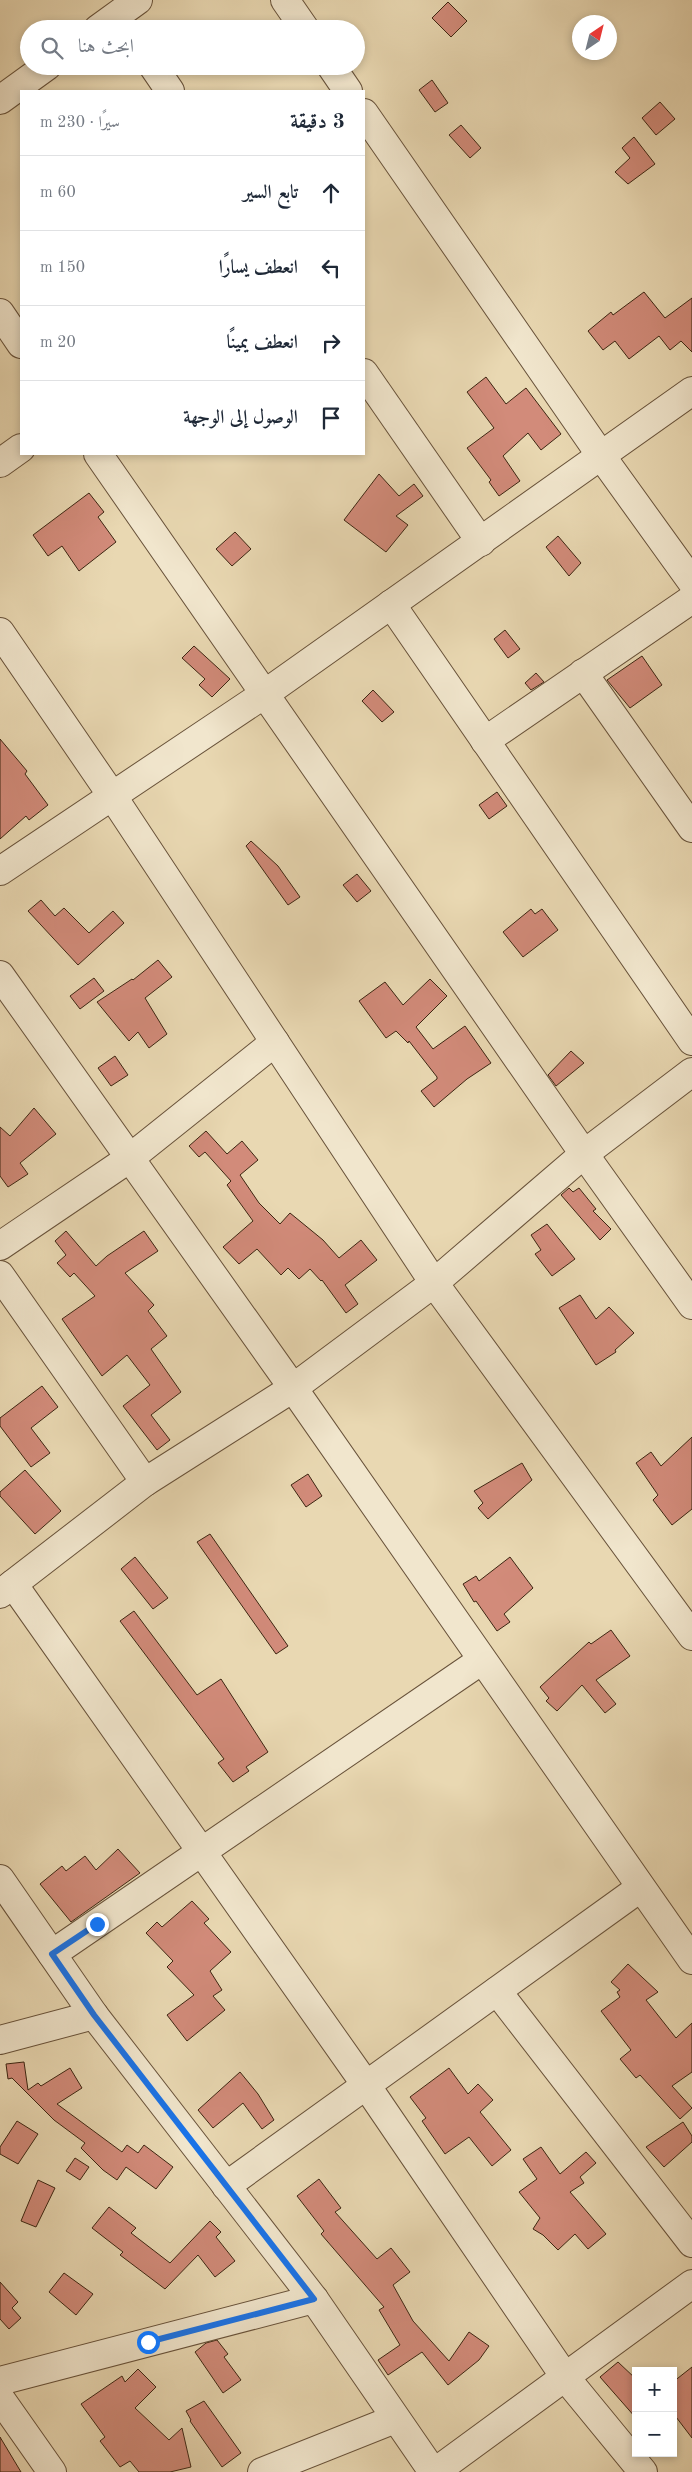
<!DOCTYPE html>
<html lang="ar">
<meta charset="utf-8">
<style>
:root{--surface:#fff;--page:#f6f6f7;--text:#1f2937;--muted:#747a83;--line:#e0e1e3}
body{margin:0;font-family:"Old Standard TT",Amiri,serif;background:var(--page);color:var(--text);direction:rtl}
.controls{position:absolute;right:15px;bottom:15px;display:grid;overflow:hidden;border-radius:0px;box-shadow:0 2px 8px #0003}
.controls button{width:45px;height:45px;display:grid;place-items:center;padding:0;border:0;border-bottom:1px solid var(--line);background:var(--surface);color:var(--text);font:25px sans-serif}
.compass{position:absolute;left:572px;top:15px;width:45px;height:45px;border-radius:50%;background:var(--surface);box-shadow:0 2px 8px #0003;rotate:35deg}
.stop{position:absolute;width:15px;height:15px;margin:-11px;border:4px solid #1a73e8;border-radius:50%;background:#fff}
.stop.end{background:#1a73e8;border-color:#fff;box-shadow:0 1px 5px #0008}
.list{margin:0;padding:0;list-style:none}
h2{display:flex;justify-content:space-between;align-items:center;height:65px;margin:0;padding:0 20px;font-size:21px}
h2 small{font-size:16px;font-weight:400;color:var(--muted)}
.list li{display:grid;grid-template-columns:32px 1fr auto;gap:15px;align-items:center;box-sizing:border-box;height:75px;padding:0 20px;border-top:1px solid var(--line)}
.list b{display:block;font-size:19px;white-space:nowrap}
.list em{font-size:16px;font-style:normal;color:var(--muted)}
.icon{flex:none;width:28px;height:28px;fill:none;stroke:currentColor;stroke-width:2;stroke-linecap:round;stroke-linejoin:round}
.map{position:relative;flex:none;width:692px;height:2472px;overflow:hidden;direction:ltr}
.search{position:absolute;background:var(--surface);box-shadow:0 2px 8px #0003;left:20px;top:20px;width:345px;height:55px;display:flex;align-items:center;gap:12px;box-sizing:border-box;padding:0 18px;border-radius:28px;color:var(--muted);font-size:19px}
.panel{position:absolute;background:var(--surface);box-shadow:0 2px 8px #0003;left:20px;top:90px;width:345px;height:365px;border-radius:0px;direction:rtl}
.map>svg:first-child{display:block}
.building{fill:#d28b7a;stroke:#3d2612}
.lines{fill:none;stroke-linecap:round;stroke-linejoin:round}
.minor-casing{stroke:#68523a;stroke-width:30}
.minor{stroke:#f1e6cd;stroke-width:28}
.route{stroke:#1a73e8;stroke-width:6}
</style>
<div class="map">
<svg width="692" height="2472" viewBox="0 0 692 2472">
<rect width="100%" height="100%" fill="#e9d8b2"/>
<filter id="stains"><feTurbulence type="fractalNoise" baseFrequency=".004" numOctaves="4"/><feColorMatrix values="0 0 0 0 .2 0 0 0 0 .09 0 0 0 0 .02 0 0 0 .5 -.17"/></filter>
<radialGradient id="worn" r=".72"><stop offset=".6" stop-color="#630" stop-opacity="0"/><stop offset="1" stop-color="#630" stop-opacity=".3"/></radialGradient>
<!-- building -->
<g class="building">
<polygon points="448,2 467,21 451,37 432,18"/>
<polygon points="432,80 448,103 435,112 419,90"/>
<polygon points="660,102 675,119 656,135 642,118"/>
<polygon points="461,125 481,148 470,158 449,135"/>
<polygon points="634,137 655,164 628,184 615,172 630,158 622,148"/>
<polygon points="644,292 665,318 692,298 692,352 681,341 670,350 659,336 629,359 615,341 603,350 588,331 611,312 613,315"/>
<polygon points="486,377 506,404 526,388 561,434 541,450 528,433 503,456 520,481 499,496 489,482 491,480 467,448 494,428 467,392"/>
<polygon points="379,474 399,496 414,484 423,496 396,516 408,525 386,552 344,520"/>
<polygon points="89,493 104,512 98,517 116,542 79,571 62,546 48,556 33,535"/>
<polygon points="235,532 251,549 232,566 216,549"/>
<polygon points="558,536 581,563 569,576 546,547"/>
<polygon points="505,630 520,649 508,658 494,639"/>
<polygon points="194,646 230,679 212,697 199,685 205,679 182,658"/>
<polygon points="642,656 662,685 630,708 607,680"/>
<polygon points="536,673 544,682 531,690 525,683"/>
<polygon points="373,690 394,712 382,722 362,701"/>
<polygon points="0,739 27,771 25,774 48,805 29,820 26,816 0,839"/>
<polygon points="497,792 507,806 489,819 479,805"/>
<polygon points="251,841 278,866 300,897 288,905 246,846"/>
<polygon points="357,874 371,891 357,902 343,885"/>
<polygon points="41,900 55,916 64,908 89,933 113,911 124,923 78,965 28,911"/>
<polygon points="531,909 535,914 542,909 558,930 523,957 503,932"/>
<polygon points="158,960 172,977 145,998 167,1034 149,1048 138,1032 129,1041 97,1002 132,979 133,980"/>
<polygon points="94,978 104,991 80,1009 70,996"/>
<polygon points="430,979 447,996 416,1027 433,1049 465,1026 491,1063 467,1079 434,1107 421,1091 437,1079 437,1077 409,1041 408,1043 396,1031 386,1038 359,1001 385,982 403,1005"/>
<polygon points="571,1051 584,1063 556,1086 548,1075"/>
<polygon points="115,1056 128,1075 111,1086 98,1068"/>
<polygon points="34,1108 56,1134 20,1163 28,1174 8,1187 0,1176 0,1127 10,1136"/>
<polygon points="206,1131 227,1154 242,1141 258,1160 240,1175 259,1203 280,1224 290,1213 323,1240 339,1258 361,1240 377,1260 345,1285 358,1304 346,1313 322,1280 321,1281 310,1269 299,1279 288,1268 281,1275 257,1249 239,1264 223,1247 253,1221 227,1185 231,1181 205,1152 199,1157 189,1146"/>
<polygon points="569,1188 573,1192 579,1188 596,1209 593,1211 611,1229 600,1240 561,1195"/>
<polygon points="547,1224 575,1259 552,1276 535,1254 541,1250 531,1235"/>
<polygon points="66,1231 96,1266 107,1256 144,1231 158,1251 125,1273 154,1305 148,1311 167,1336 151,1349 181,1392 151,1415 170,1440 157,1450 123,1406 150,1385 127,1355 102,1376 62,1319 95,1296 74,1273 70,1277 57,1263 66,1255 55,1241"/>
<polygon points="580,1295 596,1319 609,1307 634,1333 615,1350 616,1352 596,1365 559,1308"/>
<polygon points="42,1386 58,1407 31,1428 50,1453 31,1467 0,1426 0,1418"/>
<polygon points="692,1437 692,1509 672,1525 653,1500 658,1495 636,1463 651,1452 661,1466"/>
<polygon points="522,1463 532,1480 488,1519 478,1508 483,1503 474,1491"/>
<polygon points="25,1470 61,1511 35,1534 0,1496 0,1492"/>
<polygon points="308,1474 322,1496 306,1507 291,1485"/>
<polygon points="210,1534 288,1646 276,1654 197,1542"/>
<polygon points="135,1557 168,1598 153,1609 121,1569"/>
<polygon points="510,1557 533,1588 504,1614 510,1622 497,1631 476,1601 474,1602 463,1584 476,1576 479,1581"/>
<polygon points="134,1611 197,1695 221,1679 268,1752 246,1767 249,1771 233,1782 218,1763 224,1759 120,1621"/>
<polygon points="611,1630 630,1656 596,1680 616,1704 605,1713 582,1685 557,1711 546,1701 549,1698 540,1687 589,1642 591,1644"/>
<polygon points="118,1849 140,1873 71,1922 40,1884 62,1866 66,1871 85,1856 96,1870"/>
<polygon points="192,1901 209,1919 204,1923 231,1952 210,1971 222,1990 213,1996 225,2010 187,2041 167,2015 194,1995 167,1967 173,1961 146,1933 157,1922 162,1927"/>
<polygon points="628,1964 658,1992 646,2000 676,2038 692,2023 692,2072 672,2086 692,2108 680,2119 640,2075 636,2078 620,2059 631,2050 601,2011 620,1997 617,1992 620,1990 611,1982"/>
<polygon points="24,2062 28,2090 38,2083 41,2086 70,2068 82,2088 57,2104 122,2152 127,2145 138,2153 144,2145 173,2167 156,2189 126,2167 117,2180 103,2170 81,2148 85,2143 54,2120 12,2078 8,2079 6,2064"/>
<polygon points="449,2068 468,2094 478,2084 493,2100 480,2112 511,2150 492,2166 469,2137 445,2154 422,2121 426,2118 410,2097"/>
<polygon points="240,2072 258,2094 274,2120 262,2129 243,2103 213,2128 198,2110"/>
<polygon points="17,2121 38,2134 18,2164 0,2154 0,2147"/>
<polygon points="683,2122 692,2136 692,2142 664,2167 646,2147"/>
<polygon points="541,2147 560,2174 586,2152 596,2163 580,2177 584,2183 570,2192 606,2234 588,2249 575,2234 558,2250 543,2235 533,2229 540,2218 519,2192 537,2179 523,2159"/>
<polygon points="75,2158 89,2167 80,2180 66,2171"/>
<polygon points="319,2179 341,2208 335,2212 377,2259 391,2248 410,2272 393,2285 413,2321 449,2361 469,2332 489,2346 479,2360 448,2385 422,2352 388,2375 378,2360 400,2345 379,2310 384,2307 321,2234 324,2231 297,2196"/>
<polygon points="38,2180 55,2188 36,2227 21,2221"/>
<polygon points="109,2207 136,2228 131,2233 170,2263 210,2221 221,2232 216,2237 235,2261 215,2277 198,2255 165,2289 120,2255 123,2252 92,2228"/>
<polygon points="64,2273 93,2294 76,2315 49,2292"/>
<polygon points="0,2282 18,2302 12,2308 21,2318 9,2329 0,2319"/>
<polygon points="217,2340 228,2354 224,2357 241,2380 223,2393 195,2352 206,2343"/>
<polygon points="618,2362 636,2379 636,2418 600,2377"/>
<polygon points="692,2367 692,2438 673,2413 673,2382"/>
<polygon points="138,2369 156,2387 135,2408 169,2440 182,2428 191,2467 170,2472 139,2472 130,2461 120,2467 100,2441 105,2437 81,2404 122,2376 125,2382"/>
<polygon points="204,2401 241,2453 222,2467 190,2421 191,2420 186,2411"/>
<polygon points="0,2437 21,2472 0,2472"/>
</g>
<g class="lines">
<defs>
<g id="minor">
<polyline points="285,0 305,29"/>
<polyline points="98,29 138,0"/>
<polyline points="153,66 170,91"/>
<polyline points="331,66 348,91"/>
<polyline points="0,100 47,66"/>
<polyline points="364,113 602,457 692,582"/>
<polyline points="0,313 21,344"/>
<polyline points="364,373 481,542"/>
<polyline points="98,454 584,1154 692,1305"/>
<polyline points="0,463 21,448"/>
<polyline points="391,604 692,1041"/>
<polyline points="0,632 113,797 434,1283 692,1636"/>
<polyline points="583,673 692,828"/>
<polyline points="485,741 692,599"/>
<polyline points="0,871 266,693 692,391"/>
<polyline points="0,975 293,1388 692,1960"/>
<polyline points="0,1246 130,1158 275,1042"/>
<polyline points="0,1275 145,1482"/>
<polyline points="13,1584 366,2085 565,2377 643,2472"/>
<polyline points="0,1594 145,1482 293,1388 434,1283 584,1154 692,1072"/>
<polyline points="0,1879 94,2015 314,2299 433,2472"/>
<polyline points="52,1954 482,1660"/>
<polyline points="497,1991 692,2243"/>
<polyline points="0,2040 94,2015"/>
<polyline points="226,2186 640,1888"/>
<polyline points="0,2381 314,2299"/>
<polyline points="0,2398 52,2472"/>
<polyline points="262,2472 395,2419"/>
<polyline points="435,2472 692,2284"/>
</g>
</defs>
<!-- minor casing -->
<use href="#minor" class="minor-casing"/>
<!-- minor -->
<use href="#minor" class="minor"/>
</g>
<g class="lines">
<!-- route -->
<polyline class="route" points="97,1924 52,1954 94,2015 314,2299 148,2342"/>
</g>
<rect width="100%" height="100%" filter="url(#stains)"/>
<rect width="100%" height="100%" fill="url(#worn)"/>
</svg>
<div class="controls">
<button>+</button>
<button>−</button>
</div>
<svg class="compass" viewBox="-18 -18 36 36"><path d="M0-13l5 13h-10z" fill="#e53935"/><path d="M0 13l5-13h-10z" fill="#747a83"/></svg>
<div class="stop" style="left:148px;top:2342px"></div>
<div class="stop end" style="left:97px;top:1924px"></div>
<div class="search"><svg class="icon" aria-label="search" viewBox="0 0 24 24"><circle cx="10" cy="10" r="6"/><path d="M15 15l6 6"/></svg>ابحث هنا</div>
<section class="panel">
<h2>3 دقيقة<small>سيرًا · 230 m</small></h2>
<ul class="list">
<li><svg class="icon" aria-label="ahead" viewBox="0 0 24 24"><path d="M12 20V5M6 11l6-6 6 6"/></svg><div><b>تابع السير</b></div><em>60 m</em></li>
<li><svg class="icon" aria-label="left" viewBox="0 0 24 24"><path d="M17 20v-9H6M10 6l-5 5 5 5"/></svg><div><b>انعطف يسارًا</b></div><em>150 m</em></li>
<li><svg class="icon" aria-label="right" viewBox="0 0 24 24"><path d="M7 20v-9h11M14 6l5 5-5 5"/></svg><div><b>انعطف يمينًا</b></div><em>20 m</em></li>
<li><svg class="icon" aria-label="arrive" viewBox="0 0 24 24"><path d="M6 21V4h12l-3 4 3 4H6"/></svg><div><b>الوصول إلى الوجهة</b></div></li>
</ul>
</section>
</div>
